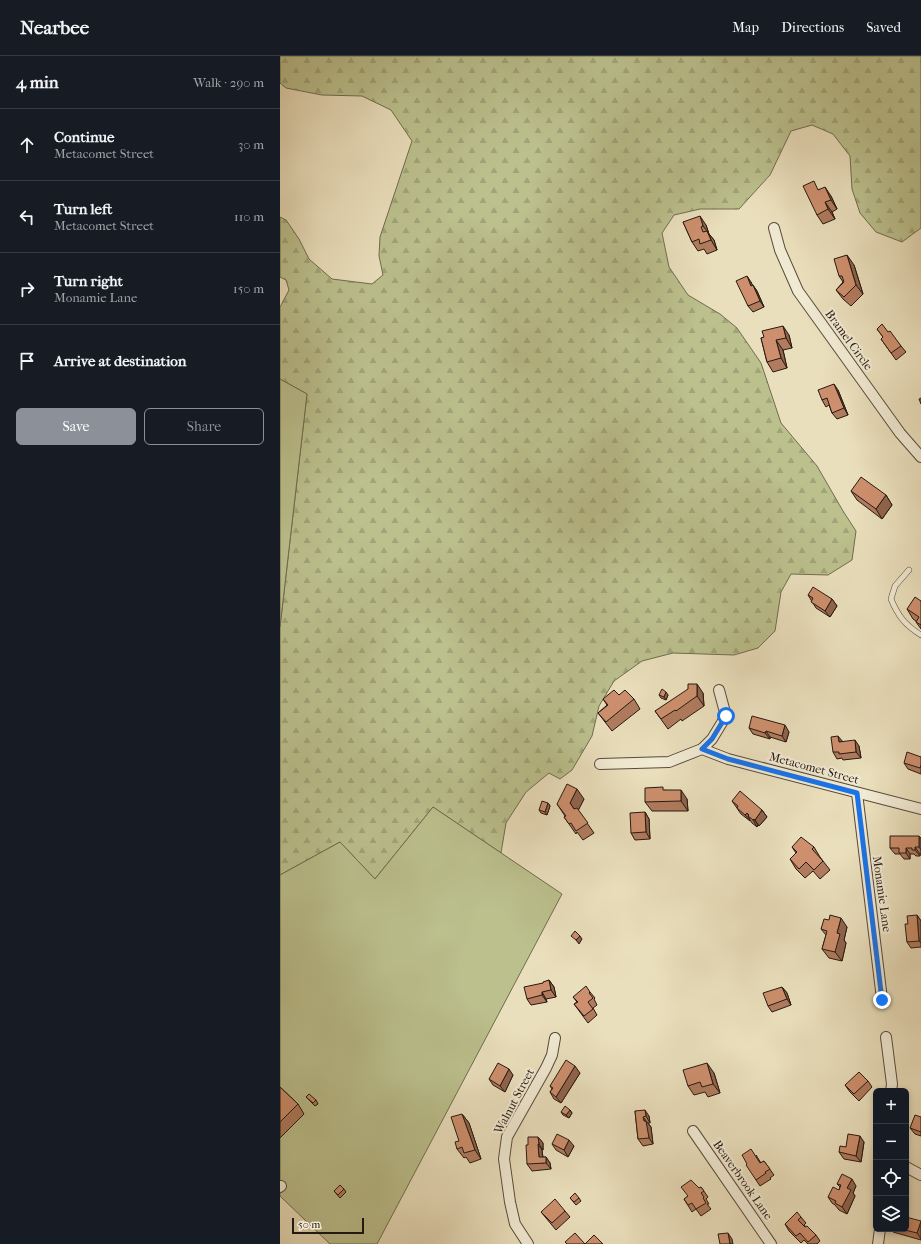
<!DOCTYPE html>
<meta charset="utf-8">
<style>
:root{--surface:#171b24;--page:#242831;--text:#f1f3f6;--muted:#9ea1a6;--line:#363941;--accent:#8c9099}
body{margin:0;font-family:"IM FELL French Canon",serif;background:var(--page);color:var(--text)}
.controls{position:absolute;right:12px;bottom:12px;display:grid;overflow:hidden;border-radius:6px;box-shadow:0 2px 6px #0003}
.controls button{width:36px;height:36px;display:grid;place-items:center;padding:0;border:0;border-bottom:1px solid var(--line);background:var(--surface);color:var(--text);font:20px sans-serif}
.scale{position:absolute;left:12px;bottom:10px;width:72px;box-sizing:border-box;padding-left:4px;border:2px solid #261912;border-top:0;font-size:11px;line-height:14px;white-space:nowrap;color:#261912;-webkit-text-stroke:3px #f1ead3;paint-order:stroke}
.stop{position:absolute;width:12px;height:12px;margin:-9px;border:3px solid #1a73e8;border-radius:50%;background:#fff}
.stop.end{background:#1a73e8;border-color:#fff;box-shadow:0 1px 4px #0008}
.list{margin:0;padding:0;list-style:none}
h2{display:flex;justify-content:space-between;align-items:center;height:52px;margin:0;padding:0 16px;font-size:17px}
h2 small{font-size:13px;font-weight:400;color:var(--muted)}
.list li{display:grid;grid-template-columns:26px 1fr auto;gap:12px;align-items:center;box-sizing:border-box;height:72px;padding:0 16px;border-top:1px solid var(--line)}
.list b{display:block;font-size:15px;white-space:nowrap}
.list p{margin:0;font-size:13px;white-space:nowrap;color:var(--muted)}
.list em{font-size:13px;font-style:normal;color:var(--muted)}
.actions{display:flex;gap:8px;padding:12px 16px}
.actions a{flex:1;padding:9px 0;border:1px solid var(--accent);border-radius:6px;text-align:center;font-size:14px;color:var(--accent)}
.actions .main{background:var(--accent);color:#fff}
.icon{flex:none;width:22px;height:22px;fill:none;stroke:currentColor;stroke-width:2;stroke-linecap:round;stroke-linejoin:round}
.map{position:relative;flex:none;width:641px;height:1188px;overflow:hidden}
header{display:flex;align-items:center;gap:24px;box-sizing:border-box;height:56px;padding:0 20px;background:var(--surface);border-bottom:1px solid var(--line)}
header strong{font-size:19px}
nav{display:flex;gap:22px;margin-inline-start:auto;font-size:14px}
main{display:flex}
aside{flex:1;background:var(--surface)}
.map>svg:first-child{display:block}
.forest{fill:url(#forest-firs);stroke:#706c50}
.green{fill:#bbc08d;stroke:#706c50}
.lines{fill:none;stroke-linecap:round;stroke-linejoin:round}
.service-casing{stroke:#574a3c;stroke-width:6}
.minor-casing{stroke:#574a3c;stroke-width:12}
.service{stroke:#f1ead3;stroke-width:5}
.minor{stroke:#f1ead3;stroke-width:10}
.wall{fill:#b07b5e;stroke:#261912}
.shaded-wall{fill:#90644c;stroke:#261912}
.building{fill:#cd8f6d;stroke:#261912}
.route{stroke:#1a73e8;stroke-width:5}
.labels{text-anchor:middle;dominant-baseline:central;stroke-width:4;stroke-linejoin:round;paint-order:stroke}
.street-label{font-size:12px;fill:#261912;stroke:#f1ead3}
</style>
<header>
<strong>Nearbee</strong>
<nav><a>Map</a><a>Directions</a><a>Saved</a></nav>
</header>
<main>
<aside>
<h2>4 min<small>Walk · 290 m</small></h2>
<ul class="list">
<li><svg class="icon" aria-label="ahead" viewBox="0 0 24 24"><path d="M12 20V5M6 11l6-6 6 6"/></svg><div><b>Continue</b><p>Metacomet Street</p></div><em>30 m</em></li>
<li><svg class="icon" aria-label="left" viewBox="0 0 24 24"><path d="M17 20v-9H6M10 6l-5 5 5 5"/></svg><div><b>Turn left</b><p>Metacomet Street</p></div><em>110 m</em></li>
<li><svg class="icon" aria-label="right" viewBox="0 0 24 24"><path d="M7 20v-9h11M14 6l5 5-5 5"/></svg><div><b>Turn right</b><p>Monamie Lane</p></div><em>150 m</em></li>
<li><svg class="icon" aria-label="arrive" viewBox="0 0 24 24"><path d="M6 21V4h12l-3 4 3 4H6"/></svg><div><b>Arrive at destination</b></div></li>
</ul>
<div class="actions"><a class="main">Save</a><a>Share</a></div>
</aside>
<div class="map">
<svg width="641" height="1188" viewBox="0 0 641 1188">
<defs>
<pattern id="forest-firs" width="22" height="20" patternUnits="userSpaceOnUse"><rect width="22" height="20" fill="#bbc08d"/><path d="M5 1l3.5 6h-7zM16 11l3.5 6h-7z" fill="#a1a479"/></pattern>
</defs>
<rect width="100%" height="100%" fill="#eadfbc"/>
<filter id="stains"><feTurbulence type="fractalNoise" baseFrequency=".005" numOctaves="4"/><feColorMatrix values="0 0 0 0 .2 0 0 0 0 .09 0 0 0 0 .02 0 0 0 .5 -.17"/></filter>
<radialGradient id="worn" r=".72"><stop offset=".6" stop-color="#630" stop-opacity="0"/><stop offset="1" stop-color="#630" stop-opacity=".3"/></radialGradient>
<!-- forest -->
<polygon class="forest" points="0,0 641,0 641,172 622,186 596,176 580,157 572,133 570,100 553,78 532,69 511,75 490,119 459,153 420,153 394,159 382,177 389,211 408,239 440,258 457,272 481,307 501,367 537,410 563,455 576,475 572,504 548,519 511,518 501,536 495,575 478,592 454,599 393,597 362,605 334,625 319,650 312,680 292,714 280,723 269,717 246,736 226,767 221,797 153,751 95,823 60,786 0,819 0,571 27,338 0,323 0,251 9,234 6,224 0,221 0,161 6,164 19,183 29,203 52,223 92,228 103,219 99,200 100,181 132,85 111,54 82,40 42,39 6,32 0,27"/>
<!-- green -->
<g class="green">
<polygon points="0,323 27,338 0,571"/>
<polygon points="153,751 282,838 97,1188 50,1188 0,1140 0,819 60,786 95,823"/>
</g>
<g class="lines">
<defs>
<path id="service" d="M629 514 615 530 611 543C618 560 625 569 641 579"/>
<g id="minor">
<polyline points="494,172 500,194 518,235 620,377 641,401"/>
<polyline points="422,693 432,683 446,660 439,634"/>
<polyline points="320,708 389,706 422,693 448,703 641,753"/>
<polyline points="577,737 602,943"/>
<polyline points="606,981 612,1028 611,1035"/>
<polyline points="413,1075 491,1188"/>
<polyline points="626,1111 641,1119"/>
<polyline points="0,1131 1,1130"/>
<polyline points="248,1188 235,1168 230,1146 224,1103 227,1081 266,1012 272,999 275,982"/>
<polyline points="598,1188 600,1173"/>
</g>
</defs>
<!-- service casing -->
<use href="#service" class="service-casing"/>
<!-- minor casing -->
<use href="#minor" class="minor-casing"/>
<!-- service -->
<use href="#service" class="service"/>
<!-- minor -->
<use href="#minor" class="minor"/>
</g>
<!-- wall -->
<g class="wall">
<polygon points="539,133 551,140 557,153 552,156 555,163 543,168 537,159"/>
<polygon points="403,166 426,169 429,178 434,184 437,194 427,198 424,193 418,195 412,186"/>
<polygon points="574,209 583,238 571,250 563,243 556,234 563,226 559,220"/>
<polygon points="471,226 472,229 477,235 484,251 473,256 468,250"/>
<polygon points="597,273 608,276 621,290 626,296 616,304 601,283 603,281"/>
<polygon points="509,279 512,292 503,294 507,312 493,316 487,306 481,282"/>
<polygon points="558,334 568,359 557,363 552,357 549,349 546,351 542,344"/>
<polygon points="571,435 606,439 612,449 602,463 577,444"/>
<polygon points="528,539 552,543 557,550 550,561 536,552"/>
<polygon points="641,545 641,573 636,566 636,565 633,563 627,553"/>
<polygon points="423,637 424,650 402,665 401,663 388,673 375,655"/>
<polygon points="339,639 354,643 360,653 332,675 318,657 327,649 323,643"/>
<polygon points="379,639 388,639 386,644 381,642"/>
<polygon points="469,672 509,676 506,686 490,681 490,683 473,678"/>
<polygon points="562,686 579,690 581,702 563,704 562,702 557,703 553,696"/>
<polygon points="641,701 641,718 628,713 624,707"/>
<polygon points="385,734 407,743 408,755 372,755 365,746"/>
<polygon points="304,743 298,754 314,777 303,784 297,776 296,778 284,761 285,760 277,748"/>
<polygon points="452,745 482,754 487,761 479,770 478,769 477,771 472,767 470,764 470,765 461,758"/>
<polygon points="268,747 270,750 267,759 261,757 259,754"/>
<polygon points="365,756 369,763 370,783 355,784 351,777"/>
<polygon points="641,782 641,798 640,798 640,800 636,800 634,798 630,798 630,803 624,803 620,798 615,798 610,792"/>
<polygon points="512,791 534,791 540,801 543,805 550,814 540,823 533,815 525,822 516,813 510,803 516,797"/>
<polygon points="637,859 641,865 641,891 631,892 627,886 628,868"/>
<polygon points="567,871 564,884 566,887 562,905 549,902 542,893 546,879 541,873"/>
<polygon points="269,924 274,931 276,941 266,943 267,946 251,949 247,943 263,927"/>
<polygon points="502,931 507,937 511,949 492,956 488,950"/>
<polygon points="310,936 315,942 314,943 317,949 313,952 317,959 308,967 294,948 297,946 293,941"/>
<polygon points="300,1017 281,1047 274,1043 270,1036 272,1033 270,1030"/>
<polygon points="434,1017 440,1037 428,1041 425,1036 414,1039 408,1030"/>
<polygon points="233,1019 225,1036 213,1029 209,1023"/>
<polygon points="588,1025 592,1031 579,1045 570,1036 565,1029"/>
<polygon points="0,1031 18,1048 24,1058 0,1082"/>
<polygon points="26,1041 36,1044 38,1048 35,1050"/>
<polygon points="290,1054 292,1057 289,1062 283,1059 281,1056"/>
<polygon points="355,1055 369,1060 370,1067 368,1067 371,1071 373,1088 363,1090 358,1083"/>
<polygon points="182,1058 189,1067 201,1103 190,1107 186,1101 184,1102 177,1093 179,1085"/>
<polygon points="641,1061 641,1080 635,1078 630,1072"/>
<polygon points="258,1081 263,1087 263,1094 262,1094 263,1101 266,1101 270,1107 271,1113 252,1115 247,1108"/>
<polygon points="584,1086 581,1106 564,1103 559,1096 566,1091"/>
<polygon points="272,1088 294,1090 288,1101 276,1094"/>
<polygon points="476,1099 481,1107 484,1105 494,1119 490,1122 491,1123 480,1130 476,1124"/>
<polygon points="557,1128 576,1130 573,1137 575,1140 567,1158 559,1154 555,1149 552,1147 548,1141 559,1134 560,1131"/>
<polygon points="421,1131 428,1141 426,1143 429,1148 427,1148 431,1153 421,1160 416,1153 412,1156 404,1143"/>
<polygon points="64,1133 66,1136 60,1142 54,1135"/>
<polygon points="290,1142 299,1142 301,1145 296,1149"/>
<polygon points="285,1155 290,1161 276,1174 261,1156"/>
<polygon points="521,1161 526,1167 524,1169 536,1179 540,1185 537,1188 528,1188 524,1184 521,1187 509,1175 505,1168"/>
<polygon points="641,1166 641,1184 613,1176 611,1173 626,1173"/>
</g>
<!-- shaded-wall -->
<g class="shaded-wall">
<polygon points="545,131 551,140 557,153 551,144"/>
<polygon points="545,146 552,156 555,163 548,153"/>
<polygon points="420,160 426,169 429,178 434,184 437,194 431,184 428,176 423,170"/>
<polygon points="567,199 574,209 583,238 576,229"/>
<polygon points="467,220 471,226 476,236 471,230"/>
<polygon points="473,229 477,235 484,251 480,245"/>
<polygon points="503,270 509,279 512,292 506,282"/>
<polygon points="496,284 503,294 507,312 501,302"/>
<polygon points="554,328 558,334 568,359 564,352"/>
<polygon points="606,439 612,449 602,463 596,453"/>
<polygon points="552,543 557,550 550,561 545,555"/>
<polygon points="417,628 423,637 424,650 417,640"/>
<polygon points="386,636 388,639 386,644 384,641"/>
<polygon points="505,669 509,676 506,686 502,680"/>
<polygon points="486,675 490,681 490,683 485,677"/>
<polygon points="558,680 563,686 559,686"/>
<polygon points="575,684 579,690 581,702 576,696"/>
<polygon points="297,733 304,743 297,757 290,747"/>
<polygon points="401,734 407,743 408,755 401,745"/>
<polygon points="268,747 270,750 267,759 265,756"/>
<polygon points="482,754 487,761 479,770 475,764"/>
<polygon points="365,756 369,763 370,783 366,776"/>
<polygon points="467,757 471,762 468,760 470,764 470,765 465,759"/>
<polygon points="474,763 478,769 477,771 473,764"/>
<polygon points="639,780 641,782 641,794 639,791"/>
<polygon points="635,791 640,798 640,800 635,794"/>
<polygon points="626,792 630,798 630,803 626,797"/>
<polygon points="637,859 641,865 641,887 639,885"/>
<polygon points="561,862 567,871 564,884 566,887 562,905 555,896 557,877"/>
<polygon points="300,880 302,883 299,888 296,884"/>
<polygon points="269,924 274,931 276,941 271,934"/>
<polygon points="502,931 507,937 511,949 507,943"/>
<polygon points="262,936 266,943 267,946 262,939"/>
<polygon points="427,1007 434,1017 440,1037 433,1028"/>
<polygon points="295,1010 300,1017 281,1047 276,1041"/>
<polygon points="229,1013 233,1019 225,1036 220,1030"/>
<polygon points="290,1054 292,1057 289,1062 286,1059"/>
<polygon points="365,1054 369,1060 370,1067 366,1060"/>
<polygon points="182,1058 189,1067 201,1103 195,1094"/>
<polygon points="363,1061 371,1071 373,1088 369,1082"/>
<polygon points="580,1080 584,1086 581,1106 576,1100"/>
<polygon points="258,1081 263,1087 263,1094 259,1088"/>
<polygon points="289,1084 294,1090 288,1101 284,1094"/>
<polygon points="258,1088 262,1094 263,1108 259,1101"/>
<polygon points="266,1101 270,1107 271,1113 266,1107"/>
<polygon points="572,1123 576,1130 573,1137 575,1140 567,1158 562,1151 567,1132"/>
<polygon points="641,1165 641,1183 637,1177"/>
<polygon points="448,1177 452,1183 453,1188 450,1188"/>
</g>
<!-- building -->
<g class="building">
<polygon points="534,125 538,134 545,131 551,144 545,146 548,153 537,159 523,130"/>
<polygon points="420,160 423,170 421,171 423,176 427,175 431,184 420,188 419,183 412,186 403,166"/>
<polygon points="567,199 576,229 564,241 556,234 564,226 562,220 559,220 554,203"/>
<polygon points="467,220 471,230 473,229 480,245 468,250 456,225"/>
<polygon points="602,268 608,276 610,275 621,290 611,297 601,283 603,281 597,273"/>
<polygon points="503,270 506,282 496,284 501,302 487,306 481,282 484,281 482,275"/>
<polygon points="554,328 564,352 552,357 547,342 542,344 538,334"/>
<polygon points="641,342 641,348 639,343"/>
<polygon points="581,421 606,439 596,453 571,435"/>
<polygon points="533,531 552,543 545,555 531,546 533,542 528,539"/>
<polygon points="635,541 641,545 641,569 636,566 639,561 627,553"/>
<polygon points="408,628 417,628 417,640 396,655 395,654 381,663 375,655 408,633"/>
<polygon points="382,633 386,636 384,641 379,639"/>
<polygon points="334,634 339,639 345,634 354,643 326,666 318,657 328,649 323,643"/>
<polygon points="472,660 505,669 502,680 486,675 485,677 469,672"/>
<polygon points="558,680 559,686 575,684 576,696 559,698 559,696 553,696 551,681"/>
<polygon points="627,696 641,701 641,709 640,712 624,707"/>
<polygon points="287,728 297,733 290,747 294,753 297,752 308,767 296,775 291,767 289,768 284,761 286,760 277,748"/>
<polygon points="383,731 383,734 401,734 401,745 365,746 365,732"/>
<polygon points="460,735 482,754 475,764 474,763 473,764 468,760 469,759 467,757 465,759 457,752 458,750 452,745"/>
<polygon points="262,745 268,747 265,756 259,754"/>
<polygon points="365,756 366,776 351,777 350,757"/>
<polygon points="610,780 639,780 639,791 635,791 635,794 632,794 632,792 626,792 626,797 619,797 619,792 610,792"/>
<polygon points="521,781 534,791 532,793 543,805 534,814 526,806 519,813 510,803 517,796 512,791"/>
<polygon points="550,859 561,862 557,877 560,878 555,896 542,893 547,875 541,873 544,863 549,864"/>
<polygon points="637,859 639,885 627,886 625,868 628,868 627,860"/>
<polygon points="295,875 300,880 296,884 291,880"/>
<polygon points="269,924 271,934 262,936 262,939 247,943 244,931 263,927 263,926"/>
<polygon points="306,930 310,936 309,937 313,942 308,946 313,953 304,960 294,948 298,946 293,941"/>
<polygon points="502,931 507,943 488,950 483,937"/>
<polygon points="286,1004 295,1010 276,1041 270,1036 273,1032 270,1030"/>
<polygon points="218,1007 229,1013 220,1030 209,1023"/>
<polygon points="427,1007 433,1028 422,1031 420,1026 408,1030 403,1014"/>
<polygon points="579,1016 588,1025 574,1038 565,1029"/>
<polygon points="0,1031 18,1048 0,1066"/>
<polygon points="29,1038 36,1044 33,1047 26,1041"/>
<polygon points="285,1050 290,1054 286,1059 281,1056"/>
<polygon points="365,1054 366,1060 363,1061 364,1065 366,1065 369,1082 358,1083 355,1055"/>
<polygon points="182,1058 195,1094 184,1097 182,1091 177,1093 175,1086 179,1085 171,1061"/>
<polygon points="635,1059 641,1061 641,1076 630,1072"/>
<polygon points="277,1078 289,1084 284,1094 272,1088"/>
<polygon points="568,1078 580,1080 576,1100 559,1096 560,1090 566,1091"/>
<polygon points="248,1081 258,1081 259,1088 258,1088 259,1101 266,1101 266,1107 247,1108 246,1089 248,1089"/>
<polygon points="471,1093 480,1107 484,1105 490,1113 485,1116 486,1117 476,1124 466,1109 467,1108 462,1099"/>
<polygon points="562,1118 572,1123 567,1132 571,1134 562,1151 555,1147 556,1145 548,1141 553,1131 559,1134 561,1129 557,1128"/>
<polygon points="411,1124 419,1132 421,1131 424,1135 421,1137 424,1141 423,1142 426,1147 416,1153 412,1147 408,1149 404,1143 408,1140 401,1131"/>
<polygon points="60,1129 64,1133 58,1139 54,1135"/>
<polygon points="295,1137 299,1142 294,1146 290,1142"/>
<polygon points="275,1143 285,1155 272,1167 261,1156"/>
<polygon points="517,1156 521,1161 518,1164 525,1171 527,1170 536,1179 528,1186 520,1177 516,1180 505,1168"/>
<polygon points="626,1161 641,1165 637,1177 621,1173 626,1173"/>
<polygon points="295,1177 305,1188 314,1179 323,1188 287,1188 285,1186"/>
<polygon points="448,1177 450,1188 440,1188 438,1178"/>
</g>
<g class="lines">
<!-- route -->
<polyline class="route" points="446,660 432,683 422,693 448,703 577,737 602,944"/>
</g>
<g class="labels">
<!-- street labels -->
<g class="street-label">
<text transform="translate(569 284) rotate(54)">Bramel Circle</text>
<text transform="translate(534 712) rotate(15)">Metacomet Street</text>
<text transform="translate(602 838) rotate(82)">Monamie Lane</text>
<text transform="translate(234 1045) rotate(-62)">Walnut Street</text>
<text transform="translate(463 1124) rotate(55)">Beaverbrook Lane</text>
</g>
</g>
<rect width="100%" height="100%" filter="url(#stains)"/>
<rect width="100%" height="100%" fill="url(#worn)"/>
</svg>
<div class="controls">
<button>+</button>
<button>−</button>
<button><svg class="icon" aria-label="locate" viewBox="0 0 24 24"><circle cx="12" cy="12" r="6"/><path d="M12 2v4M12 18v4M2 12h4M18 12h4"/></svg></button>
<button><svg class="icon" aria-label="layers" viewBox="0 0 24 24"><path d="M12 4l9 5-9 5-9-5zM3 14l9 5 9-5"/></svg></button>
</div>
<div class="scale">50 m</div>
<div class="stop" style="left:446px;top:660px"></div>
<div class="stop end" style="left:602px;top:944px"></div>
</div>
</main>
